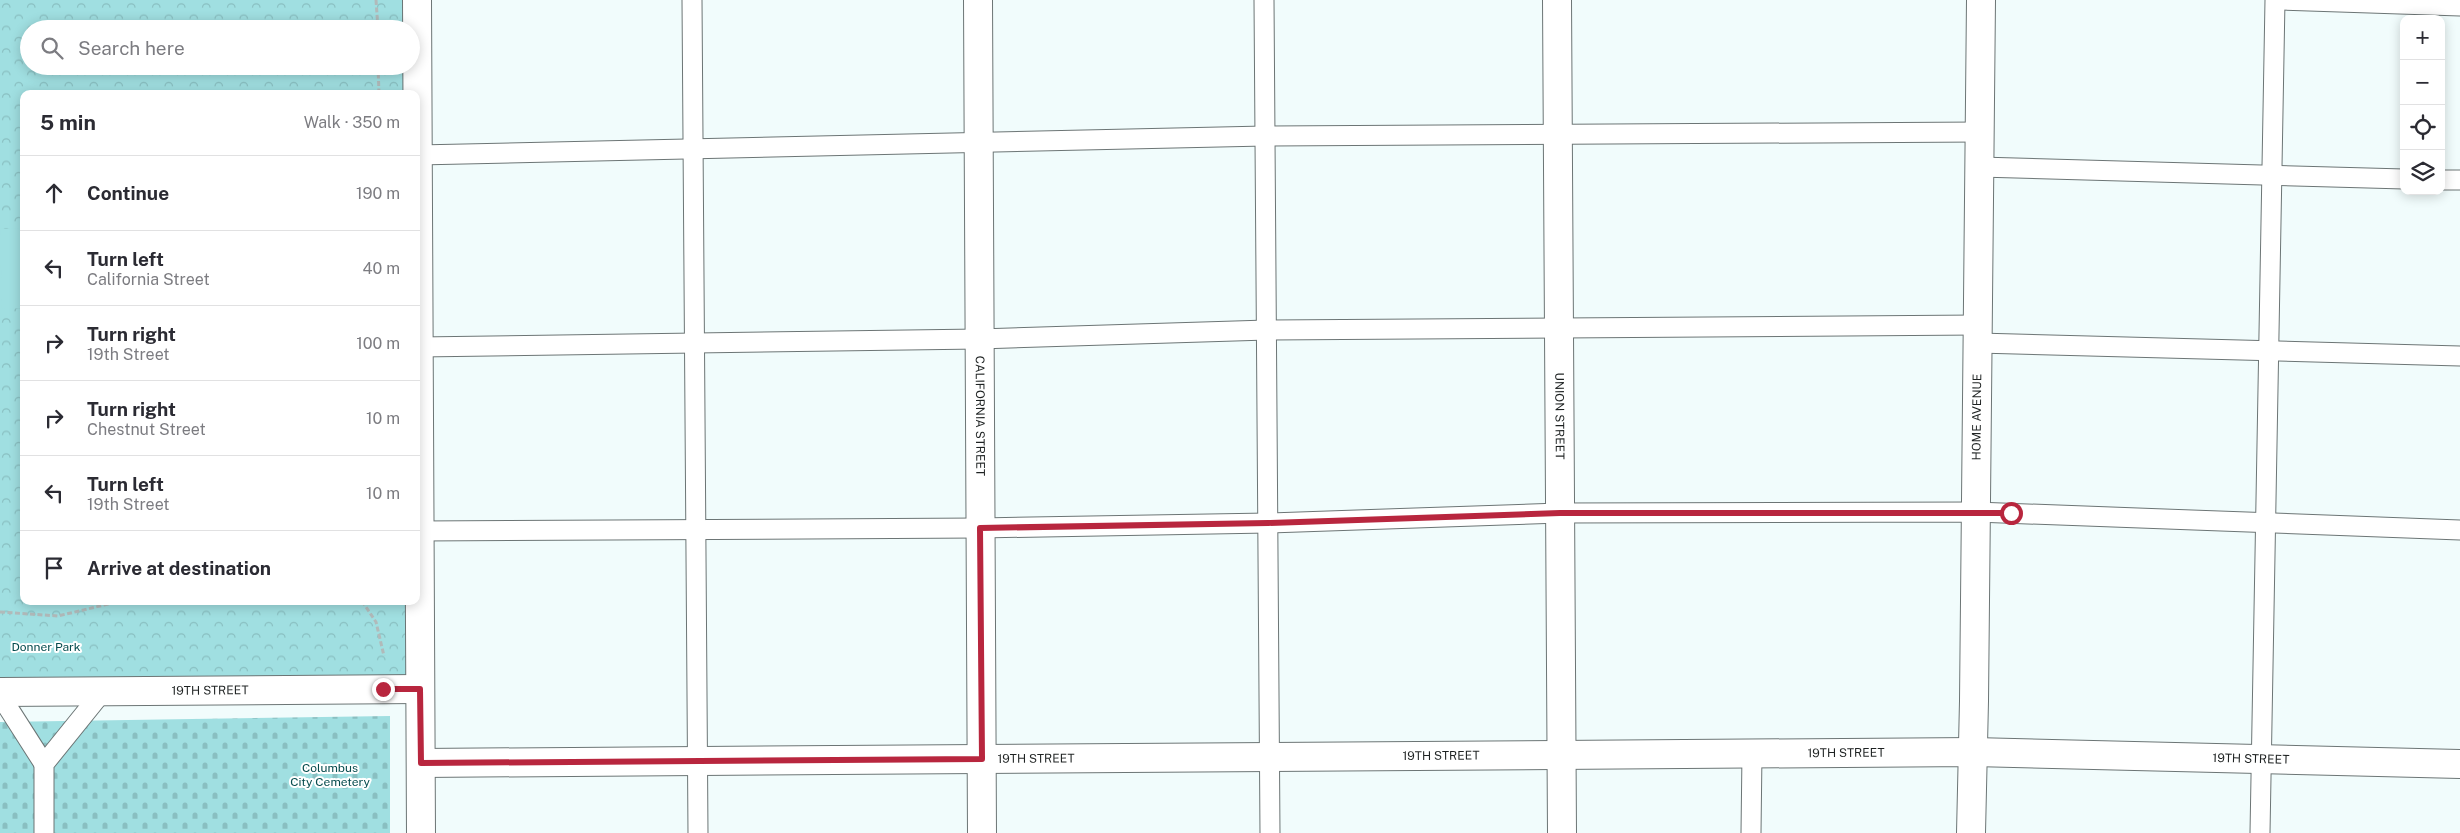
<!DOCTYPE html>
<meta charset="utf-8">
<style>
:root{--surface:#fff;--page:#f2f2f3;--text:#2b2b33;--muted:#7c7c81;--line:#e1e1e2}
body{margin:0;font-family:"Public Sans",sans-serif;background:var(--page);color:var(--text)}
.controls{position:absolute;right:15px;top:15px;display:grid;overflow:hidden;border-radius:10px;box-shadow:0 2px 12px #0003}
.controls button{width:45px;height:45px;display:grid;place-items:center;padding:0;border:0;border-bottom:1px solid var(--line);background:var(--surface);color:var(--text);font:25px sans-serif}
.stop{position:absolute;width:15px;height:15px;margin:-11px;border:4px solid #b8263e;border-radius:50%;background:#fff}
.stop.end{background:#b8263e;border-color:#fff;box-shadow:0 1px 5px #0008}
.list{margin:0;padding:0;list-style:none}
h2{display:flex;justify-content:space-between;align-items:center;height:65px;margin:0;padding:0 20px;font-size:21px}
h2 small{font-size:16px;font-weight:400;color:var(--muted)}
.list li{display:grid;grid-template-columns:32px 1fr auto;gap:15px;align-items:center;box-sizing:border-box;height:75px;padding:0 20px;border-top:1px solid var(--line)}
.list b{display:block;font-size:19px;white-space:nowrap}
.list p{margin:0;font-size:16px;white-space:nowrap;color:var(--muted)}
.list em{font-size:16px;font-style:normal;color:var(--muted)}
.icon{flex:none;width:28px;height:28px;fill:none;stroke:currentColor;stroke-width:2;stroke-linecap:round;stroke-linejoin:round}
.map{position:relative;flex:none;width:2460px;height:833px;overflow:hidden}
.search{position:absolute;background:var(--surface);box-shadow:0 2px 12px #0003;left:20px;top:20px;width:400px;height:55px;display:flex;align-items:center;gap:12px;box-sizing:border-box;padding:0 18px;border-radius:28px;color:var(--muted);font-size:19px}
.panel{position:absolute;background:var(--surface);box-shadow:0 2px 12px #0003;left:20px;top:90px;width:400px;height:515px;border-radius:10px}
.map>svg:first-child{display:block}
.cemetery{fill:url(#cemetery-stones)}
.park{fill:url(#park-crowns);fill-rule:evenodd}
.pitch{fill:#a0dfe1}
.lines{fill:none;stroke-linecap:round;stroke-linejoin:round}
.lane-casing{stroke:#6c7575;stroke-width:21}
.street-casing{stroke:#6c7575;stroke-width:30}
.secondary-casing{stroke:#6c7575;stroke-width:30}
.path{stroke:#b1baba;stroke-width:3;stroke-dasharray:5 2.5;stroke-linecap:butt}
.lane{stroke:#fff;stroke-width:19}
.street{stroke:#fff;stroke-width:28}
.secondary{stroke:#fff;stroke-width:28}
.route{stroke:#b8263e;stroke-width:6}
.labels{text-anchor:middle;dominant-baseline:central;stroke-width:4;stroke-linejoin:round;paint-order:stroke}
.street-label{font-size:12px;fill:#1e2222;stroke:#fff}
.park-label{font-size:12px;fill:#054b4d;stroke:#fff}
</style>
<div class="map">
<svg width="2460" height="833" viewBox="0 0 2460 833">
<defs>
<pattern id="cemetery-stones" width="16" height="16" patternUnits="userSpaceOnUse" patternTransform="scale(1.25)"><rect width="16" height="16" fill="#a0dfe1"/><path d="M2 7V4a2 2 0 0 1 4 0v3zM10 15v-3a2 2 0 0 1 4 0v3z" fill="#89bfc1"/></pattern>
<pattern id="park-crowns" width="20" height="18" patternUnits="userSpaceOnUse" patternTransform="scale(1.25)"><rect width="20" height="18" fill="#a0dfe1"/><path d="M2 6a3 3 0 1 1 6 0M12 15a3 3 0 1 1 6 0" fill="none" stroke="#89bfc1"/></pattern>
</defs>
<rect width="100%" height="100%" fill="#f1fcfc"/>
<!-- cemetery -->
<polygon class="cemetery" points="390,716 390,833 0,833 0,722"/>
<!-- park -->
<path class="park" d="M0 0H417L420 689 0 692ZM29 29H411V66H29ZM24 94H416V601H24Z"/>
<!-- pitch -->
<polygon class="pitch" points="24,228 24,308 2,309 0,229"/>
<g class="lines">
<defs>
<g id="lane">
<polyline points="692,0 698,833"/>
<polyline points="1264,0 1270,833"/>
<polyline points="2282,0 2460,6"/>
<polyline points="418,155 1265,136 1980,132"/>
<polyline points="1979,167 2404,179"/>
<polyline points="2441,180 2460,180"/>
<polyline points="1978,343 2460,356"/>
<polyline points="419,347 979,339 1267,330 1978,325"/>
<polyline points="419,531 980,528 1268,523 1560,513 1976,512 2460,530"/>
<polyline points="0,695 44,764"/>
<polyline points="44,833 44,764 103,691"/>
<polyline points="1751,833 1752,753"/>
<polyline points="2260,833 2275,0"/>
</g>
<g id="street">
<path id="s1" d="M1557 0 1562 833"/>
<path id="s2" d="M0 692 420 689"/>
<path id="s3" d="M421 763 1974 752 2460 764"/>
<path id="s4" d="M1971 833 1974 701 1981 0"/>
</g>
<g id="secondary">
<polyline points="417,0 421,833"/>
<path id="s5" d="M978 0 982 833"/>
</g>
</defs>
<!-- lane casing -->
<use href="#lane" class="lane-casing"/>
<!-- street casing -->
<use href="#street" class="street-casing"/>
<!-- secondary casing -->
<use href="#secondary" class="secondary-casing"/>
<!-- path -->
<g class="path">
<polyline points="376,0 378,29"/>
<polyline points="378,66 379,94"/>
<polyline points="362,601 376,622 384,656"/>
<polyline points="0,612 58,616 121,601"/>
</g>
<!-- lane -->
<use href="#lane" class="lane"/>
<!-- street -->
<use href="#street" class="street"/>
<!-- secondary -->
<use href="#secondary" class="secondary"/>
</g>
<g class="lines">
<!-- route -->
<polyline class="route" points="383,689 420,689 421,763 982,759 980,528 1268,523 1560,513 2011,513"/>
</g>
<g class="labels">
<!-- street labels -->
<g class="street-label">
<text stroke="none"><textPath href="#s5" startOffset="416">CALIFORNIA STREET</textPath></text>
<text stroke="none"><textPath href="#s1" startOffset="416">UNION STREET</textPath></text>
<text stroke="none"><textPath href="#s4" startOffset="416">HOME AVENUE</textPath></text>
<text stroke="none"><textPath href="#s2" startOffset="210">19TH STREET</textPath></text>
<text stroke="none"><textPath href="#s3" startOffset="1425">19TH STREET</textPath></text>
<text stroke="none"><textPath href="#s3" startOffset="1020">19TH STREET</textPath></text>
<text stroke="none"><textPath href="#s3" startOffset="615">19TH STREET</textPath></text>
<text stroke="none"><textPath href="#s3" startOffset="1830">19TH STREET</textPath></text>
</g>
<!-- park labels -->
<g class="park-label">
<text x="46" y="647">Donner Park</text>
<text x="330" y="768">Columbus<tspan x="330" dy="14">City Cemetery</tspan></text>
</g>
</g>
</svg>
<div class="controls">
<button>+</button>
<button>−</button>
<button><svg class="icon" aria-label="locate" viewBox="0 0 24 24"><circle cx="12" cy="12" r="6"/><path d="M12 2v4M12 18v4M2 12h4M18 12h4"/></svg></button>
<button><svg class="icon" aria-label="layers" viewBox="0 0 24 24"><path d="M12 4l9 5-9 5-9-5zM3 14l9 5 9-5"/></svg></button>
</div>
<div class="stop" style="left:2011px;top:513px"></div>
<div class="stop end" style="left:383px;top:689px"></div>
<div class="search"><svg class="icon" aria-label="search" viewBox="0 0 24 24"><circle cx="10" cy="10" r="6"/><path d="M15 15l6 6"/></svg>Search here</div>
<section class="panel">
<h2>5 min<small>Walk · 350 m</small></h2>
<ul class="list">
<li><svg class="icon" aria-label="ahead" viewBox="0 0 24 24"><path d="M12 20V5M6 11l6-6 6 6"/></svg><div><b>Continue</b></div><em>190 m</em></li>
<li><svg class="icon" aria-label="left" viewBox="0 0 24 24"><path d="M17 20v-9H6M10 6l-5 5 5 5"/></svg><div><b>Turn left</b><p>California Street</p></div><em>40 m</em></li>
<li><svg class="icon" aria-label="right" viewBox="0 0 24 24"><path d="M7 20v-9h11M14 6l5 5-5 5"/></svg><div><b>Turn right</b><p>19th Street</p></div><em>100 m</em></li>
<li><svg class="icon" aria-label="right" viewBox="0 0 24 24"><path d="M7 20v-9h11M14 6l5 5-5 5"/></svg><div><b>Turn right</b><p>Chestnut Street</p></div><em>10 m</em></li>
<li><svg class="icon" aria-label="left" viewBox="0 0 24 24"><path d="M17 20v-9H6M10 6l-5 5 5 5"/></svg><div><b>Turn left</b><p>19th Street</p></div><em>10 m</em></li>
<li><svg class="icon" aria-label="arrive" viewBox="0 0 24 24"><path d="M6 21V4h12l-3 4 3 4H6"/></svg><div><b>Arrive at destination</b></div></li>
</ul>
</section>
</div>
